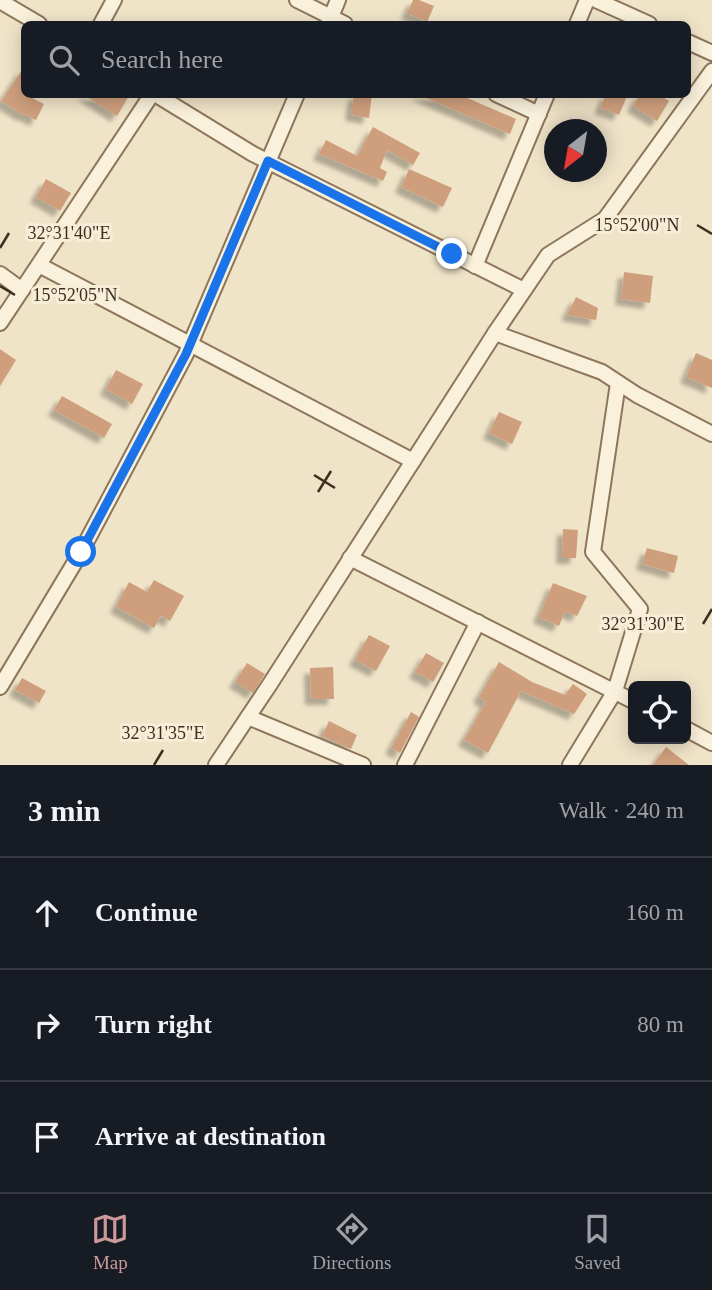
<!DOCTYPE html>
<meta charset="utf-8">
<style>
:root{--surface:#171b24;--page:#20242c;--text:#f1f3f6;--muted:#9ea1a6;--line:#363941;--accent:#cc999b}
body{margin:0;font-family:Georgia,serif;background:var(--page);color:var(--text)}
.controls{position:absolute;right:21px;bottom:21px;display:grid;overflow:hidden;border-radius:10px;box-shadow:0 4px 18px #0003}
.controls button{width:63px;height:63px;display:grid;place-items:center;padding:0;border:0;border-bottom:2px solid var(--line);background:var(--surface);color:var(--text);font:35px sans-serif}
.compass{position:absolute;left:544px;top:119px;width:63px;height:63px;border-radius:50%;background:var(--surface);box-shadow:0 4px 18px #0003;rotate:211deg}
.stop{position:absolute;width:21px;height:21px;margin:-16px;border:5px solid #1a73e8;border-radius:50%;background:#fff}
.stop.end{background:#1a73e8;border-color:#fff;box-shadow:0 2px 7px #0008}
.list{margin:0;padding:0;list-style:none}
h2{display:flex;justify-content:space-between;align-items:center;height:91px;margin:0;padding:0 28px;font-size:30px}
h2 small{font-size:23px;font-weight:400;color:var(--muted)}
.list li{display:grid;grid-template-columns:46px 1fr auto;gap:21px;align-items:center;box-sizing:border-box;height:112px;padding:0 28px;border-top:2px solid var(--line)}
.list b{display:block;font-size:26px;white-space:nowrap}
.list em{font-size:23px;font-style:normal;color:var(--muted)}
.icon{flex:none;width:38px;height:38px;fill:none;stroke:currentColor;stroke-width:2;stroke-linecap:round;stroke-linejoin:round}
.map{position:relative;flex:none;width:712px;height:765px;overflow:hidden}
.search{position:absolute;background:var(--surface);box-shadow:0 4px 18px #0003;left:21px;right:21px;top:21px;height:77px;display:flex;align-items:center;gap:18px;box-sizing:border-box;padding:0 24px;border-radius:10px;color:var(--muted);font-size:26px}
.sheet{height:427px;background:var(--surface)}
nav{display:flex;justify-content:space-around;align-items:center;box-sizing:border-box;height:98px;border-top:2px solid var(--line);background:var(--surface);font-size:19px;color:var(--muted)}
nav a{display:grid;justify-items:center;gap:4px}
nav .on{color:var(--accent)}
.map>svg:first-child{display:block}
.building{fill:#cf9f7d;filter:url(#shadow)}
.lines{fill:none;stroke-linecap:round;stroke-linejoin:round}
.street-casing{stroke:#8d765c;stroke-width:18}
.street{stroke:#faf1dc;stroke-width:14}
.route{stroke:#1a73e8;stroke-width:9}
.ticks{fill:none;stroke:#3d2e20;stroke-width:2.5}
.ticks-label{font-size:18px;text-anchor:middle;fill:#3d2e20;stroke:#f7eed8;stroke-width:6;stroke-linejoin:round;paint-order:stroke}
</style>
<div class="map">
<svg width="712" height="765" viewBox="0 0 712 765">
<defs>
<filter id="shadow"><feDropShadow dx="-6" dy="6" stdDeviation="2" flood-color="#0004"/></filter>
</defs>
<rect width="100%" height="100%" fill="#f0e4c8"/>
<!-- building -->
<g class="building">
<polygon points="413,0 419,0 434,6 427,22 407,13"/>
<polygon points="24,67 24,94 44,104 36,120 24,114 23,115 1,101"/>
<polygon points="83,94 130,94 117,116"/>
<polygon points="354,94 372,94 369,118 351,115"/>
<polygon points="417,94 458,94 516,119 510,134"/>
<polygon points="606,94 628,94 619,115 600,108"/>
<polygon points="640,94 658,94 669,101 657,121 633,106"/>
<polygon points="373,127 420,153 413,165 387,150 380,168 387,172 383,181 319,154 326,140 357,156"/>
<polygon points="409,169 452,188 443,207 401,187"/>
<polygon points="46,179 71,193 60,211 36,197"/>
<polygon points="624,272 653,276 650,303 621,299"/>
<polygon points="576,297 598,308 596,320 567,315"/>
<polygon points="0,349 16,360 0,386"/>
<polygon points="696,353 712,360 712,388 686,377"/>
<polygon points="116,370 143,384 132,404 106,389"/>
<polygon points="62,396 112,424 104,438 54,410"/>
<polygon points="499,412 522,422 512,444 489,433"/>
<polygon points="563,529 578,530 576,558 562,558"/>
<polygon points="647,548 678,556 674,573 642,564"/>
<polygon points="154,580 184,596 170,621 161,616 154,628 116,607 129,582 147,592"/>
<polygon points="553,583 587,596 577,616 565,611 559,626 539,617"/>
<polygon points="369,635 390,646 376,671 355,660"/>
<polygon points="426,653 444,663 433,682 415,672"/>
<polygon points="499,662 532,682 565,695 573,684 587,694 574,714 521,691 488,753 464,740 486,702 479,697"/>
<polygon points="247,663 265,674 253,693 235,682"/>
<polygon points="333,667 334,699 311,699 310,668"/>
<polygon points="22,678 46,691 39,703 15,690"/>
<polygon points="411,712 419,717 400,753 391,748"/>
<polygon points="329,721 357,735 351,749 322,736"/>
<polygon points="666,747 689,765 653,765"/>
</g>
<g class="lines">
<defs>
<g id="street">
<polyline points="297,0 345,24"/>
<polyline points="596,0 649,24"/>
<polyline points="0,1 39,24"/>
<polyline points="101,24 114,0"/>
<polyline points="328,24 338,0"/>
<polyline points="577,24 587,0"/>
<polyline points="688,42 712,53"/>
<polyline points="155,94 253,154 524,290"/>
<polyline points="496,94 539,114"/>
<polyline points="39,265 413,461"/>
<polyline points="475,266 547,94"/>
<polyline points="0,274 22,290"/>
<polyline points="0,323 152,94"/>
<polyline points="495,333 602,372 637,395 712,434"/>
<polyline points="350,558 633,701"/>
<polyline points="0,687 81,552 186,354 297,94"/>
<polyline points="248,717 363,765"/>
<polyline points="686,729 712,743"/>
<polyline points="216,765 270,684 495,333 548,255 605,219 712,71"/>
<polyline points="405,765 478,622"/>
<polyline points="570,765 615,691 640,609 593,552 618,383"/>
</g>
</defs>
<!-- street casing -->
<use href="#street" class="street-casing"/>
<!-- street -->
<use href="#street" class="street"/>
</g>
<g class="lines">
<!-- route -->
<polyline class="route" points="81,552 186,354 268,161 452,254"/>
</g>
<!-- ticks -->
<path class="ticks" d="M697 225 712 234M0 248 9 233M0 286 15 295M314 475 335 488M318 492 331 471M703 624 712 609M154 765 163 750"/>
<g class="ticks-label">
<text x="637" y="231">15°52'00"N</text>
<text x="69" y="239">32°31'40"E</text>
<text x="75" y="301">15°52'05"N</text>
<text x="643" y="630">32°31'30"E</text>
<text x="163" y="739">32°31'35"E</text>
</g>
</svg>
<div class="controls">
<button><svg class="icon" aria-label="locate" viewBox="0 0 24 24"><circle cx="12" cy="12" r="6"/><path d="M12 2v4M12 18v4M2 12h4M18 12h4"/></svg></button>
</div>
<svg class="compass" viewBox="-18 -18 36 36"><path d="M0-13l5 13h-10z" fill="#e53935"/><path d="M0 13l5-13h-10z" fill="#9ea1a6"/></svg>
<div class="stop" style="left:81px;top:552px"></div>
<div class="stop end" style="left:452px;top:254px"></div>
<div class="search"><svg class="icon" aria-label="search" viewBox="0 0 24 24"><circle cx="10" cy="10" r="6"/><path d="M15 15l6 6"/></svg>Search here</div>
</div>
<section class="sheet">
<h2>3 min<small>Walk · 240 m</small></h2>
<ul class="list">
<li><svg class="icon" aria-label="ahead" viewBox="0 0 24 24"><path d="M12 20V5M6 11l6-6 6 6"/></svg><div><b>Continue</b></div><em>160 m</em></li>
<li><svg class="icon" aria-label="right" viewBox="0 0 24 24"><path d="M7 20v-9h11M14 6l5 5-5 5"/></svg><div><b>Turn right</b></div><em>80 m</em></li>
<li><svg class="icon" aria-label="arrive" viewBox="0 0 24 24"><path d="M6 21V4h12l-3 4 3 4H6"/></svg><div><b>Arrive at destination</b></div></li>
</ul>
</section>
<nav>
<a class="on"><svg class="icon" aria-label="map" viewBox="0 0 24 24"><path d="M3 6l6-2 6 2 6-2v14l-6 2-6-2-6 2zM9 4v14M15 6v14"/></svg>Map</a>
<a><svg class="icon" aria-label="directions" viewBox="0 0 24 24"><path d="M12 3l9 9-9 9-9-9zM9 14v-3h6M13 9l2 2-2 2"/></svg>Directions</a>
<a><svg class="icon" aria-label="saved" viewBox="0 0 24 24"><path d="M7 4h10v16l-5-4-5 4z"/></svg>Saved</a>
</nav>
